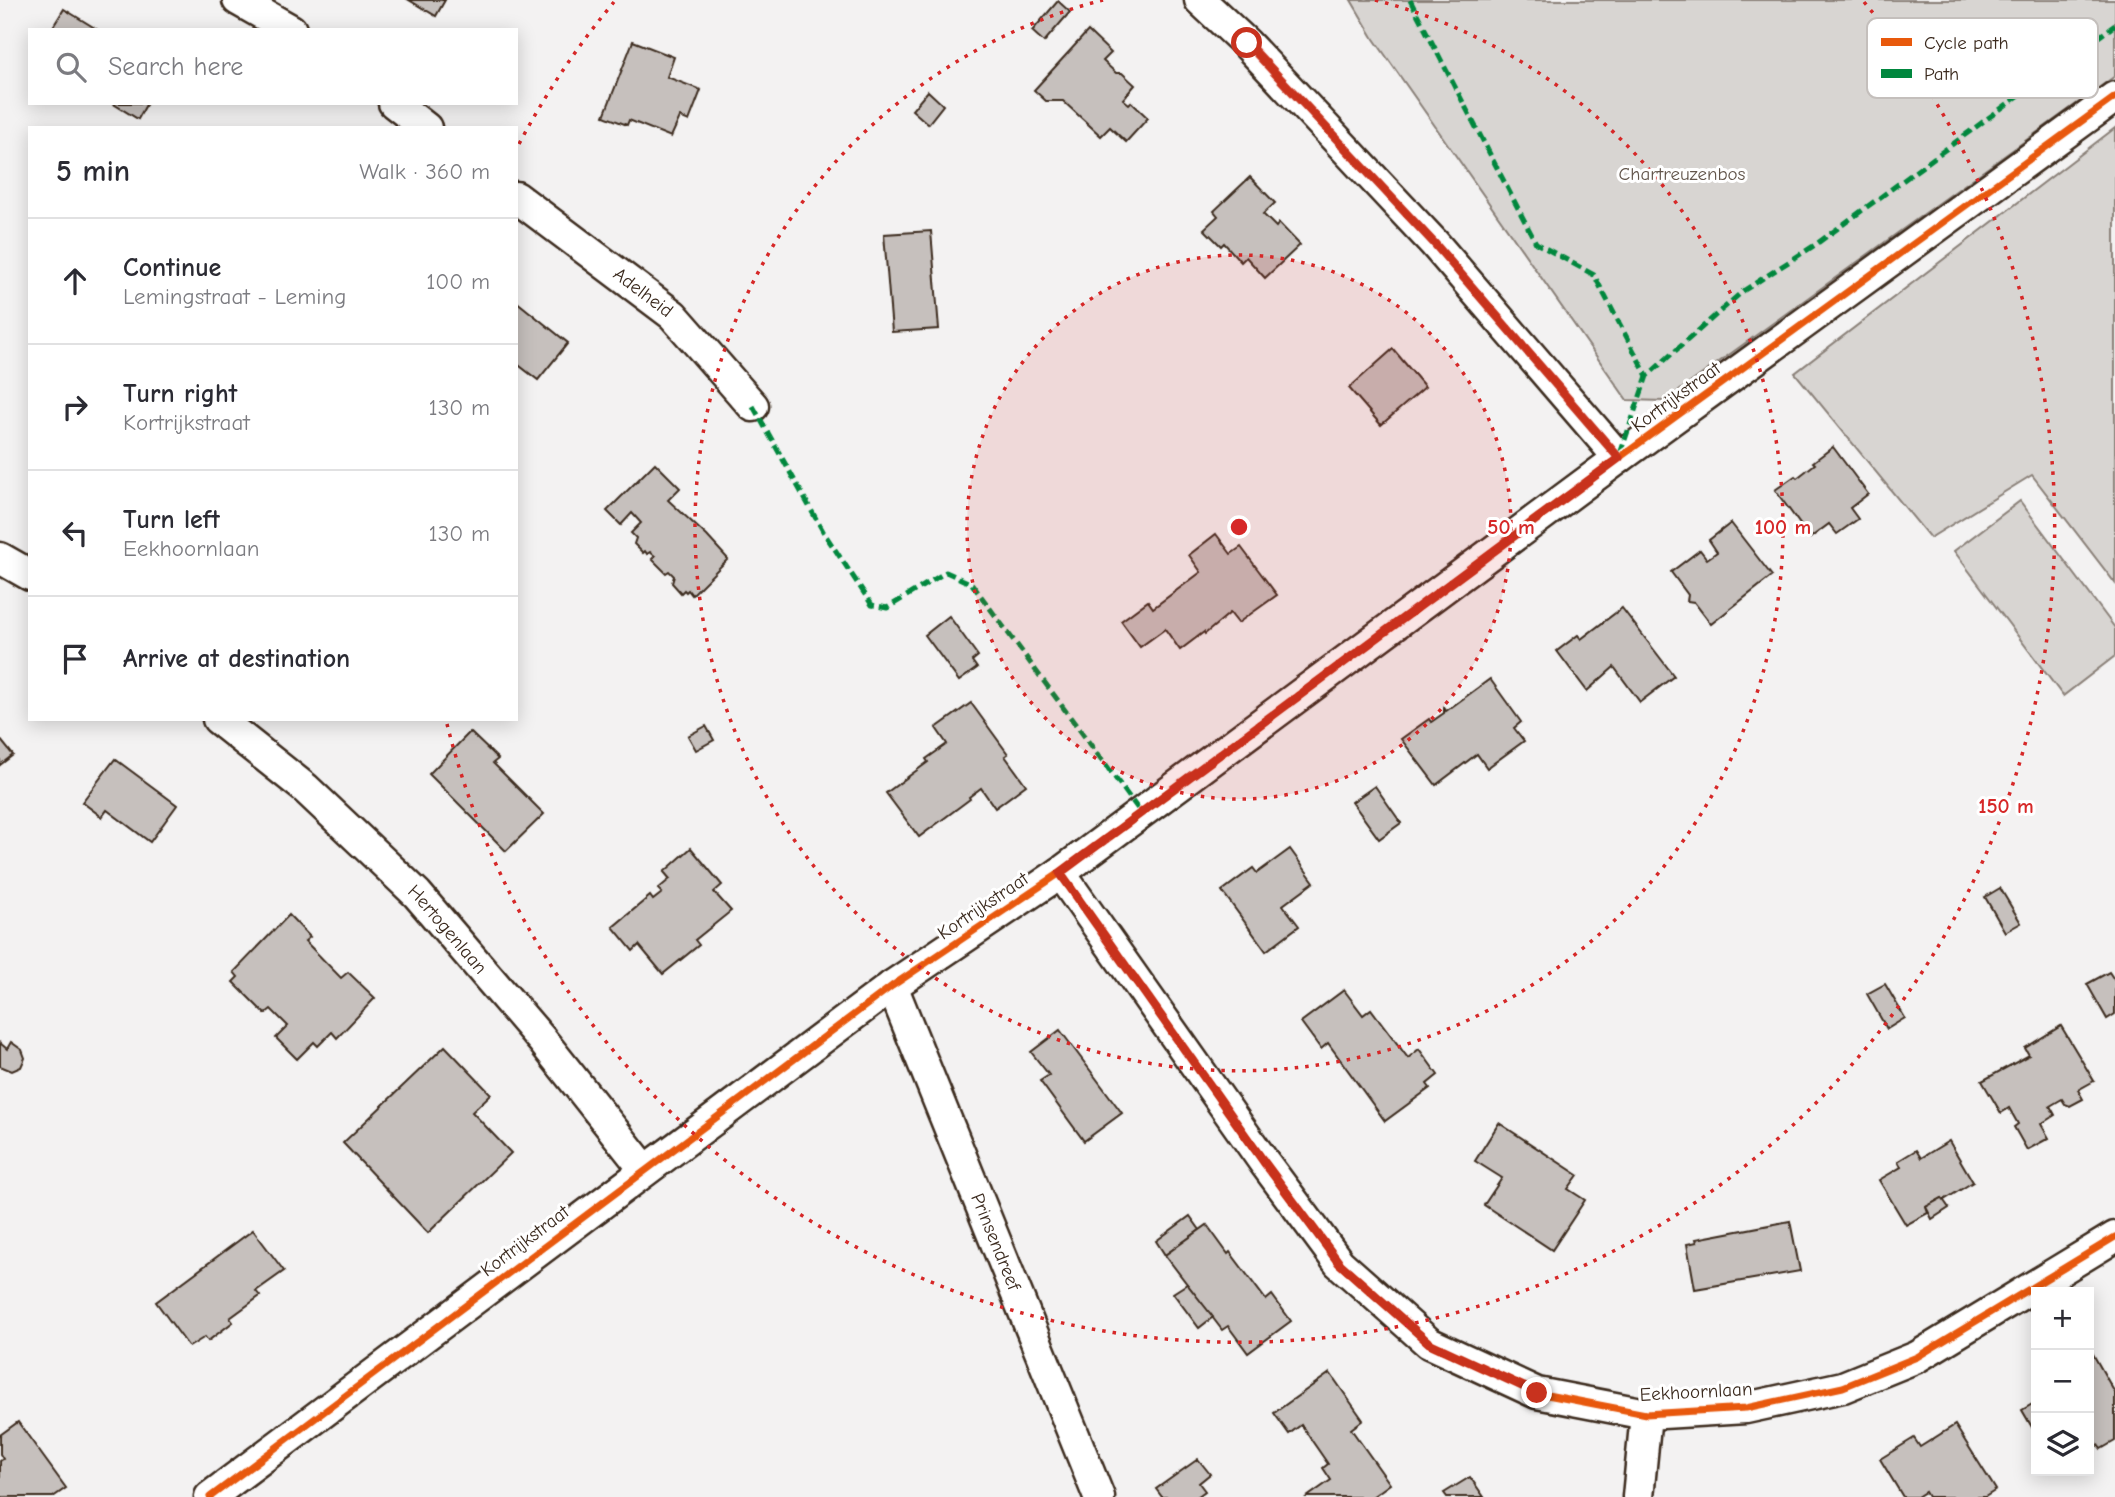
<!DOCTYPE html>
<meta charset="utf-8">
<style>
:root{--surface:#fff;--page:#f2f2f3;--text:#2b2b33;--muted:#7c7c81;--line:#e1e1e2}
body{margin:0;font-family:"Comic Neue",sans-serif;background:var(--page);color:var(--text)}
.controls{position:absolute;right:21px;bottom:21px;display:grid;overflow:hidden;border-radius:0px;box-shadow:0 4px 18px #0003}
.controls button{width:63px;height:63px;display:grid;place-items:center;padding:0;border:0;border-bottom:2px solid var(--line);background:var(--surface);color:var(--text);font:35px sans-serif}
.stop{position:absolute;width:21px;height:21px;margin:-16px;border:5px solid #c8321e;border-radius:50%;background:#fff}
.stop.end{background:#c8321e;border-color:#fff;box-shadow:0 2px 7px #0008}
.list{margin:0;padding:0;list-style:none}
h2{display:flex;justify-content:space-between;align-items:center;height:91px;margin:0;padding:0 28px;font-size:30px}
h2 small{font-size:23px;font-weight:400;color:var(--muted)}
.list li{display:grid;grid-template-columns:46px 1fr auto;gap:21px;align-items:center;box-sizing:border-box;height:126px;padding:0 28px;border-top:2px solid var(--line)}
.list b{display:block;font-size:26px;white-space:nowrap}
.list p{margin:0;font-size:23px;white-space:nowrap;color:var(--muted)}
.list em{font-size:23px;font-style:normal;color:var(--muted)}
.icon{flex:none;width:38px;height:38px;fill:none;stroke:currentColor;stroke-width:2;stroke-linecap:round;stroke-linejoin:round}
.map{position:relative;flex:none;width:2115px;height:1497px;overflow:hidden}
.search{position:absolute;background:var(--surface);box-shadow:0 4px 18px #0003;left:28px;top:28px;width:490px;height:77px;display:flex;align-items:center;gap:18px;box-sizing:border-box;padding:0 24px;border-radius:0px;color:var(--muted);font-size:26px}
.panel{position:absolute;background:var(--surface);box-shadow:0 4px 18px #0003;left:28px;top:126px;width:490px;height:595px;border-radius:0px}
.map>svg:first-child{display:block}
.green{fill:#d8d5d2;stroke:#8a8078;stroke-width:2}
.building{fill:#c6c0bd;stroke:#3b2a1e;stroke-width:2}
.lines{fill:none;stroke-linecap:round;stroke-linejoin:round}
.minor-casing{stroke:#3b2a1e;stroke-width:35}
.minor{stroke:#fff;stroke-width:30}
.quiet{stroke:#00873e;stroke-width:5;stroke-dasharray:10 5;stroke-linecap:butt}
.cycleway-casing{stroke:#fff;stroke-width:11}
.cycleway{stroke:#e8590c;stroke-width:7}
.route{stroke:#c8321e;stroke-width:9}
.ring{fill:none;stroke:#d62828;stroke-width:3.5;stroke-dasharray:3.5 7}
.labels{text-anchor:middle;dominant-baseline:central;stroke-width:6;stroke-linejoin:round;paint-order:stroke}
.park-label{font-size:19px;fill:#62554b;stroke:#fff}
.street-label{font-size:19px;fill:#3b2a1e;stroke:#fff}
.key{fill:#fff;stroke:#c4bfbc;stroke-width:2}
.key-label{font-size:19px;fill:#3b2a1e}
.centre{fill:#d62828;stroke:#fff;stroke-width:3.5}
.ring-label{font-size:21px;text-anchor:middle;font-weight:bold;fill:#d62828;stroke:#fff;stroke-width:6;stroke-linejoin:round;paint-order:stroke}
</style>
<div class="map">
<svg width="2115" height="1497" viewBox="0 0 2115 1497">
<rect width="100%" height="100%" fill="#f3f2f2"/>
<filter id="ink" filterUnits="userSpaceOnUse"><feTurbulence type="fractalNoise" baseFrequency=".0143" numOctaves="2"/><feDisplacementMap in="SourceGraphic" scale="14" xChannelSelector="R" yChannelSelector="G"/><feConvolveMatrix kernelMatrix="1 2 1 2 8 2 1 2 1" color-interpolation-filters="sRGB"/></filter>
<g filter="url(#ink)">
<!-- green -->
<g class="green">
<polygon points="1351,0 2115,0 2115,76 1665,401 1627,400 1374,39"/>
<polygon points="2115,128 2115,583 2032,475 1930,538 1795,373"/>
<polygon points="2020,501 2115,628 2115,656 2063,696 1954,551"/>
</g>
<!-- building -->
<g class="building">
<polygon points="409,0 445,0 436,16"/>
<polygon points="1058,1 1070,12 1044,42 1032,31"/>
<polygon points="64,9 98,30 51,30"/>
<polygon points="1088,31 1111,53 1103,61 1116,73 1122,73 1135,85 1123,99 1129,104 1131,102 1148,118 1126,142 1110,127 1101,136 1063,101 1046,101 1034,90"/>
<polygon points="633,41 674,57 667,77 701,90 689,121 680,117 671,137 629,120 627,125 604,116"/>
<polygon points="928,91 943,105 928,124 912,110"/>
<polygon points="112,103 147,103 138,119"/>
<polygon points="1250,177 1275,203 1263,214 1276,227 1279,223 1300,245 1265,278 1246,257 1241,262 1224,243 1221,246 1204,229 1218,216 1214,211"/>
<polygon points="931,231 939,329 892,332 884,234"/>
<polygon points="516,301 568,343 538,380 516,363"/>
<polygon points="1393,349 1425,387 1381,425 1349,388"/>
<polygon points="1833,447 1868,494 1850,508 1858,519 1837,534 1829,524 1810,538 1775,490 1795,476 1797,478 1815,464 1813,462"/>
<polygon points="655,463 680,488 668,500 707,536 728,559 692,595 688,590 686,592 684,590 681,593 672,583 674,576 669,571 666,573 652,559 655,556 650,552 647,554 645,551 643,553 634,544 636,538 631,533 641,523 632,513 621,525 607,511"/>
<polygon points="1731,523 1772,576 1711,624 1694,602 1687,601 1688,595 1671,572 1700,550 1707,559 1717,552 1709,540"/>
<polygon points="1216,534 1231,554 1241,547 1277,595 1238,623 1230,613 1205,634 1204,632 1180,650 1165,629 1140,647 1121,621 1148,601 1153,608 1201,572 1189,555"/>
<polygon points="1622,608 1674,676 1640,702 1614,667 1587,691 1557,651 1578,635 1581,639"/>
<polygon points="949,616 978,656 972,661 977,668 959,681 925,635"/>
<polygon points="1490,679 1521,722 1514,728 1524,741 1487,768 1477,754 1436,785 1401,739 1429,719 1431,722 1444,713 1444,708 1446,711"/>
<polygon points="971,703 1008,754 1005,756 1026,785 995,808 981,788 969,797 970,799 919,837 886,793 928,762 926,759 947,744 936,728"/>
<polygon points="706,726 714,740 696,750 688,736"/>
<polygon points="470,732 498,759 493,763 544,814 506,851 429,774"/>
<polygon points="0,739 13,755 0,765"/>
<polygon points="115,759 177,805 150,842 107,810 102,817 82,802"/>
<polygon points="1375,786 1401,823 1379,839 1352,802"/>
<polygon points="691,848 722,885 714,892 731,911 695,940 699,945 663,974 639,945 633,951 613,927 650,896 653,900 662,893 658,889 670,879 664,872"/>
<polygon points="1290,849 1314,882 1283,905 1299,926 1266,951 1222,891 1253,868 1257,873"/>
<polygon points="2000,888 2021,923 2005,932 1985,897"/>
<polygon points="289,915 310,937 305,941 341,978 348,972 375,998 337,1038 332,1032 318,1046 314,1042 297,1059 276,1038 288,1026 271,1009 265,1014 233,982 238,977 234,972"/>
<polygon points="2109,972 2115,981 2115,1014 2107,1019 2087,984"/>
<polygon points="1885,984 1905,1018 1887,1029 1867,994"/>
<polygon points="1344,990 1363,1015 1371,1009 1408,1058 1419,1049 1438,1075 1427,1084 1430,1088 1385,1121 1328,1043 1321,1049 1301,1022"/>
<polygon points="2061,1026 2094,1081 2078,1090 2083,1099 2070,1106 2065,1104 2062,1099 2050,1106 2055,1115 2041,1124 2049,1138 2027,1150 2014,1127 2018,1124 2009,1108 2001,1113 1982,1081 2029,1055 2025,1048"/>
<polygon points="1060,1030 1122,1113 1084,1141 1040,1081 1049,1075 1031,1052"/>
<polygon points="11,1042 22,1050 25,1058 21,1067 12,1071 0,1066 0,1043 7,1049"/>
<polygon points="445,1046 491,1094 472,1112 511,1153 428,1233 343,1143"/>
<polygon points="1499,1123 1578,1175 1568,1189 1585,1200 1552,1250 1484,1205 1502,1178 1475,1161"/>
<polygon points="1949,1141 1973,1182 1944,1200 1942,1198 1926,1207 1928,1213 1906,1225 1879,1180 1901,1167 1898,1161 1916,1150 1921,1158"/>
<polygon points="1942,1198 1949,1208 1932,1219 1926,1207"/>
<polygon points="1190,1216 1200,1230 1165,1255 1156,1241"/>
<polygon points="1790,1221 1800,1271 1695,1289 1687,1244 1697,1242 1696,1239"/>
<polygon points="1207,1225 1228,1254 1230,1252 1266,1300 1272,1295 1291,1321 1248,1353 1228,1326 1222,1330 1165,1255"/>
<polygon points="253,1230 284,1271 256,1291 260,1296 230,1318 233,1322 208,1341 205,1337 189,1347 156,1302"/>
<polygon points="1187,1284 1213,1317 1199,1328 1173,1293"/>
<polygon points="2089,1347 2115,1393 2115,1441 2101,1449 2089,1433"/>
<polygon points="1330,1373 1363,1420 1351,1429 1390,1484 1372,1497 1307,1497 1331,1480 1323,1468 1328,1464 1301,1425 1289,1434 1274,1413"/>
<polygon points="2036,1402 2036,1434 2022,1410"/>
<polygon points="18,1422 66,1488 53,1497 0,1497 0,1461 3,1459 0,1454 0,1435"/>
<polygon points="1955,1425 1996,1490 1985,1497 1928,1497 1925,1492 1917,1497 1903,1497 1880,1459 1914,1438 1920,1447"/>
<polygon points="1198,1459 1210,1474 1199,1483 1205,1491 1197,1497 1162,1497 1156,1489"/>
<polygon points="1470,1477 1484,1497 1447,1497 1444,1493"/>
</g>
<g class="lines">
<defs>
<g id="minor">
<polyline points="238,0 291,30"/>
<polyline points="1200,0 1246,43 1434,243 1619,458"/>
<polyline points="394,103 426,128"/>
<path id="s1" d="M516 197 673 315 753 406"/>
<polyline points="0,558 30,575"/>
<path id="s2" d="M218 719 305 788 417 894 542 1040 645 1170"/>
<polyline points="1060,873 1264,1162 1339,1263 1429,1343 1537,1393 1646,1414 1746,1408 1843,1387 1917,1357 2115,1237"/>
<path id="s3" d="M892 986 1099 1497"/>
<polyline points="210,1497 892,986 1060,873 1619,458 2115,97"/>
<polyline points="1638,1497 1646,1414"/>
</g>
</defs>
<!-- minor casing -->
<use href="#minor" class="minor-casing"/>
<!-- minor -->
<use href="#minor" class="minor"/>
<!-- quiet -->
<g class="quiet">
<polyline points="1410,0 1536,243 1594,275 1647,376"/>
<polyline points="753,406 824,533 872,605 887,608 946,572 972,584 1141,813"/>
<polyline points="1620,454 1647,376 1743,291 1815,245 2115,25"/>
</g>
<defs>
<g id="cycleway">
<polyline points="1060,873 1264,1162 1339,1263 1429,1343 1537,1393 1646,1414 1746,1408 1843,1387 1917,1357 2115,1237"/>
<polyline points="210,1497 892,986 1060,873 1619,458 2115,97"/>
</g>
</defs>
<!-- cycleway casing -->
<use href="#cycleway" class="cycleway-casing"/>
<!-- cycleway -->
<use href="#cycleway" class="cycleway"/>
</g>
</g>
<g class="lines" filter="url(#ink)">
<!-- route -->
<polyline class="route" points="1247,43 1434,243 1619,458 1060,873 1264,1162 1339,1263 1429,1343 1537,1393"/>
</g>
<!-- distance rings -->
<circle cx="1239" cy="527" r="272" fill="#d62828" fill-opacity=".12"/>
<g class="ring">
<circle cx="1239" cy="527" r="272"/>
<path d="M1375 0A544 544 0 1 1 1103 0"/>
<path d="M519 144A816 816 0 0 1 614 2M1864 2A816 816 0 1 1 447 724"/>
</g>
<g class="labels">
<!-- park labels -->
<g class="park-label">
<text x="1682" y="174">Chartreuzenbos</text>
</g>
<!-- street labels -->
<g class="street-label">
<text stroke="none"><textPath href="#s1" startOffset="159">Adelheid</textPath></text>
<text transform="translate(1676 397) rotate(-36)">Kortrijkstraat</text>
<text transform="translate(983 906) rotate(-34)">Kortrijkstraat</text>
<text stroke="none"><textPath href="#s2" startOffset="312">Hertogenlaan</textPath></text>
<text transform="translate(525 1241) rotate(-37)">Kortrijkstraat</text>
<text stroke="none"><textPath href="#s3" startOffset="276">Prinsendreef</textPath></text>
<text transform="translate(1696 1392) rotate(-3)">Eekhoornlaan</text>
</g>
</g>
<!-- legend -->
<rect x="1867" y="18" width="231" height="80" rx="10" class="key"/>
<rect x="1881" y="38" width="31" height="8" fill="#e8590c"/>
<rect x="1881" y="69" width="31" height="9" fill="#00873e"/>
<g class="key-label">
<text x="1924" y="49">Cycle path</text>
<text x="1924" y="80">Path</text>
</g>
<circle cx="1239" cy="527" r="10" class="centre"/>
<g class="ring-label">
<text x="1511" y="534">50 m</text>
<text x="1783" y="534">100 m</text>
<text x="2006" y="813">150 m</text>
</g>
</svg>
<div class="controls">
<button>+</button>
<button>−</button>
<button><svg class="icon" aria-label="layers" viewBox="0 0 24 24"><path d="M12 4l9 5-9 5-9-5zM3 14l9 5 9-5"/></svg></button>
</div>
<div class="stop" style="left:1247px;top:43px"></div>
<div class="stop end" style="left:1537px;top:1393px"></div>
<div class="search"><svg class="icon" aria-label="search" viewBox="0 0 24 24"><circle cx="10" cy="10" r="6"/><path d="M15 15l6 6"/></svg>Search here</div>
<section class="panel">
<h2>5 min<small>Walk · 360 m</small></h2>
<ul class="list">
<li><svg class="icon" aria-label="ahead" viewBox="0 0 24 24"><path d="M12 20V5M6 11l6-6 6 6"/></svg><div><b>Continue</b><p>Lemingstraat - Leming</p></div><em>100 m</em></li>
<li><svg class="icon" aria-label="right" viewBox="0 0 24 24"><path d="M7 20v-9h11M14 6l5 5-5 5"/></svg><div><b>Turn right</b><p>Kortrijkstraat</p></div><em>130 m</em></li>
<li><svg class="icon" aria-label="left" viewBox="0 0 24 24"><path d="M17 20v-9H6M10 6l-5 5 5 5"/></svg><div><b>Turn left</b><p>Eekhoornlaan</p></div><em>130 m</em></li>
<li><svg class="icon" aria-label="arrive" viewBox="0 0 24 24"><path d="M6 21V4h12l-3 4 3 4H6"/></svg><div><b>Arrive at destination</b></div></li>
</ul>
</section>
</div>
